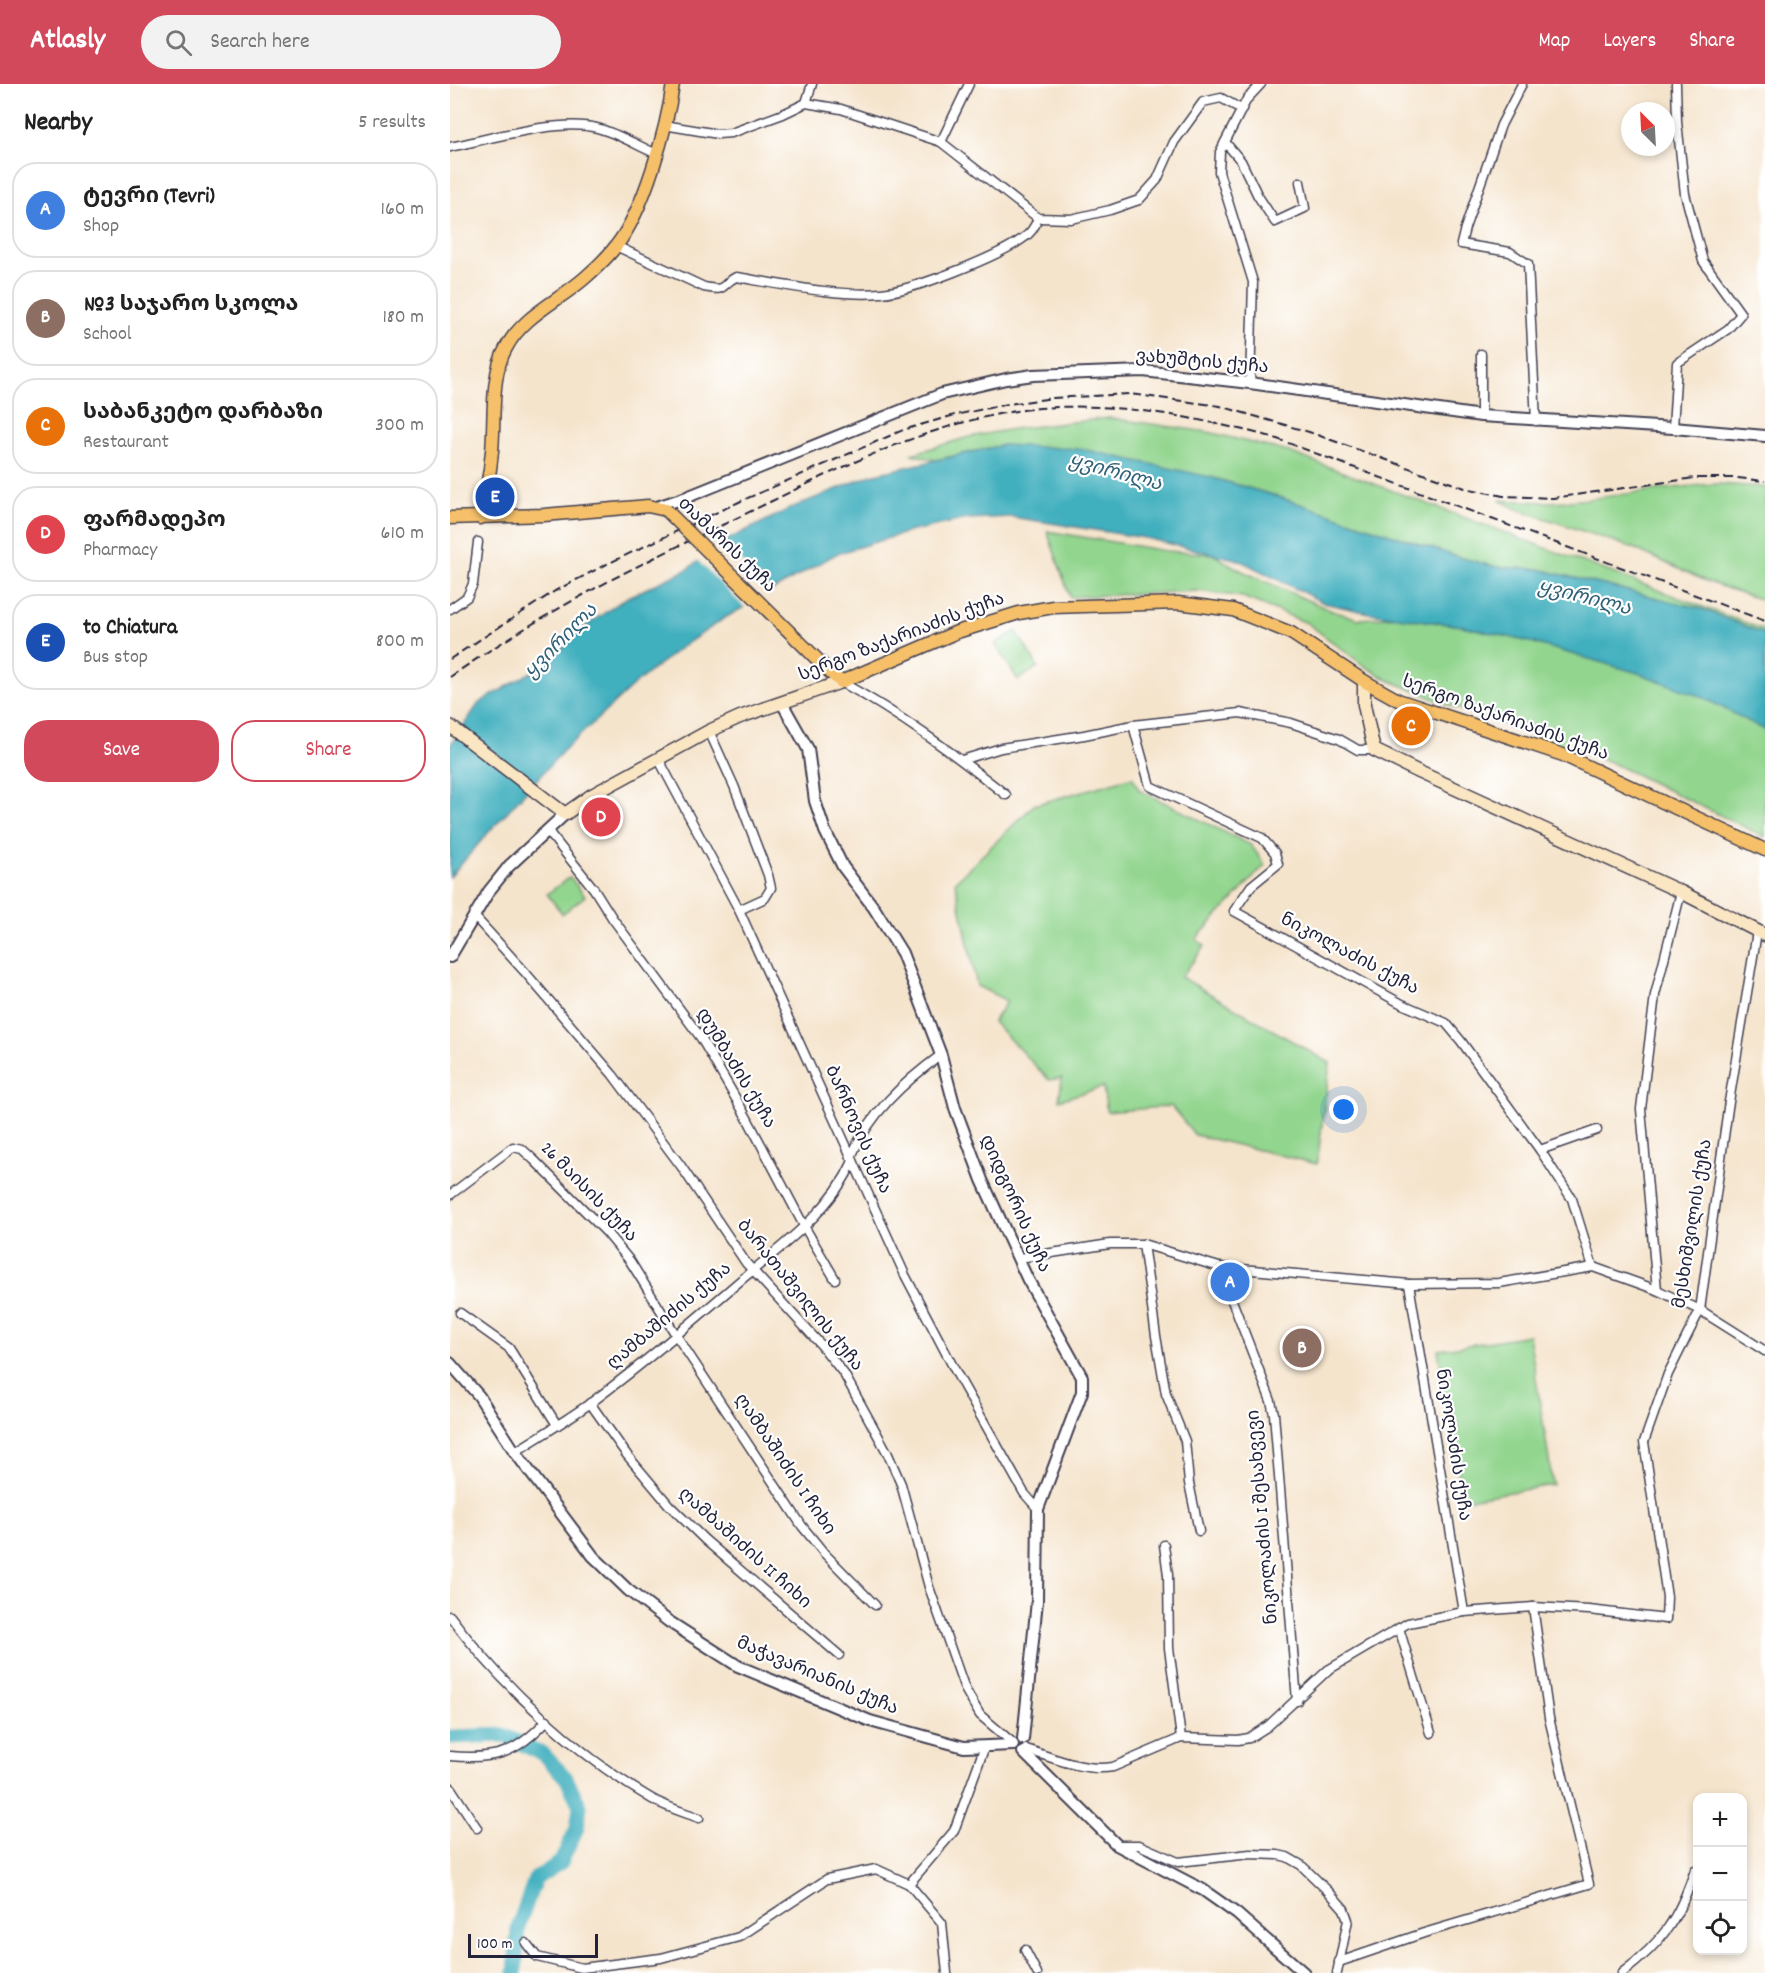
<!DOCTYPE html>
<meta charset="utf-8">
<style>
:root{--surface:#fff;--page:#f2f2f2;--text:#222;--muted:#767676;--line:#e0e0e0;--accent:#d1495b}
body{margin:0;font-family:Dekko,"Noto Sans Georgian",sans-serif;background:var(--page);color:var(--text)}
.controls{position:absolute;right:18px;bottom:18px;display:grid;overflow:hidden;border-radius:12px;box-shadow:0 3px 9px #0003}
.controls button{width:54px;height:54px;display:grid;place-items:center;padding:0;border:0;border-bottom:2px solid var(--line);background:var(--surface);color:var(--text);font:30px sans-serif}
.compass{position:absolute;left:1171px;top:18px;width:54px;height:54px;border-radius:50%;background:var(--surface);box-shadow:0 3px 9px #0003;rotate:336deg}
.scale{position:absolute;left:18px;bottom:15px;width:130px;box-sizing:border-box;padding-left:6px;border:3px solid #22223b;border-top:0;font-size:16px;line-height:21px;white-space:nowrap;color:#22223b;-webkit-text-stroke:4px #fff;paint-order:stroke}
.you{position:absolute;left:894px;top:1026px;width:21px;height:21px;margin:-15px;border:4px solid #fff;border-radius:50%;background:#1a73e8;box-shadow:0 0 0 9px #1a73e833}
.badge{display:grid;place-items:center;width:39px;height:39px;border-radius:50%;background:var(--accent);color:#fff;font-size:20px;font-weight:700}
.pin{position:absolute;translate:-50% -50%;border:3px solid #fff;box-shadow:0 2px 6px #0006}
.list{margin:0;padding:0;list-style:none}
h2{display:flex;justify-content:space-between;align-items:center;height:78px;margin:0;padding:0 24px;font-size:26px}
h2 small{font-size:20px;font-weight:400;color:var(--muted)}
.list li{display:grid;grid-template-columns:39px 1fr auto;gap:18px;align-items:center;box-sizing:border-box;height:96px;margin:0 12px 12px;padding:0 12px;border:2px solid var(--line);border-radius:24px}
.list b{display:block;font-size:22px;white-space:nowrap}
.list p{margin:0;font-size:20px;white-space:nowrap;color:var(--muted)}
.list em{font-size:20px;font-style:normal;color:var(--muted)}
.actions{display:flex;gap:12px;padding:18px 24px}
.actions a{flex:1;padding:14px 0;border:2px solid var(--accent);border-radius:24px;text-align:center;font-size:21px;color:var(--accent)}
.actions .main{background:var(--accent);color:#fff}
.icon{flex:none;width:33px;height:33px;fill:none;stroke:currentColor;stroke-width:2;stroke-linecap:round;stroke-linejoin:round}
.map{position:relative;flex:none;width:1315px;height:1889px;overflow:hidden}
header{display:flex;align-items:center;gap:36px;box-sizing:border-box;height:84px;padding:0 30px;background:var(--accent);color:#fff}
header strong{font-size:28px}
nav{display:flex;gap:33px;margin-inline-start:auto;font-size:21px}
.search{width:420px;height:54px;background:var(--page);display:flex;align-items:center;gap:15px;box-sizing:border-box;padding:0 21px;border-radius:33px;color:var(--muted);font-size:22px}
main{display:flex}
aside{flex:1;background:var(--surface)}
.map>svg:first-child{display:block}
.green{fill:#92d58e;stroke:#5a7c64;stroke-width:1.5}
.water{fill:#41afbe;stroke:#32687c;stroke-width:1.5}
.pier{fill:#f5e4cc}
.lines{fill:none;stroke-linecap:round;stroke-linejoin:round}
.river{stroke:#41afbe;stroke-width:15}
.minor-casing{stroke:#423f51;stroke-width:11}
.tertiary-casing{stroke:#423f51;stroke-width:14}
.secondary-casing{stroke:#423f51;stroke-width:15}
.primary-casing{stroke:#423f51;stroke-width:15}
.minor{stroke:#fff;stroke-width:8}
.tertiary{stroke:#fff;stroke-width:10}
.secondary{stroke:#fbe6c4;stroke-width:12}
.primary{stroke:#f6c06b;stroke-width:12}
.rail{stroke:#22223b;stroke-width:2;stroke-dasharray:9 4.5;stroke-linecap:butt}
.primary-bridge-casing{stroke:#423f51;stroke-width:15;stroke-linecap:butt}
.primary-bridge{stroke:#f6c06b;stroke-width:12}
.labels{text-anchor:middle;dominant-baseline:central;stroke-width:4.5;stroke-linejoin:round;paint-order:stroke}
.street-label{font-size:18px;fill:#22223b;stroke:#fff}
.water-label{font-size:20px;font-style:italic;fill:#306176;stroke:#fff}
</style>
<header>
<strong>Atlasly</strong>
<div class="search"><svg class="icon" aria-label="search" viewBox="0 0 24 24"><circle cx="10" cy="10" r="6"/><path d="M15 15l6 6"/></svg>Search here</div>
<nav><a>Map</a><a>Layers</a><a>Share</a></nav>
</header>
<main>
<aside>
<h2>Nearby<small>5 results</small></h2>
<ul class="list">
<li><span class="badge" style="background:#3f7fe0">A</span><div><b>ტევრი (Tevri)</b><p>Shop</p></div><em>160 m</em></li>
<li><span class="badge" style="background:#8d6e63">B</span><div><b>№3 საჯარო სკოლა</b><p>School</p></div><em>180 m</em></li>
<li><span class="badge" style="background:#e8710a">C</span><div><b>საბანკეტო დარბაზი</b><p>Restaurant</p></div><em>300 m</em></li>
<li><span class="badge" style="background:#e0444e">D</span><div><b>ფარმადეპო</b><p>Pharmacy</p></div><em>610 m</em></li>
<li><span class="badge" style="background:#1a4fb4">E</span><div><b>to Chiatura</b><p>Bus stop</p></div><em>800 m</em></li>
</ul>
<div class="actions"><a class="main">Save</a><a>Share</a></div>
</aside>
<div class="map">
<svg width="1315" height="1889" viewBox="0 0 1315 1889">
<rect width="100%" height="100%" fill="#fff"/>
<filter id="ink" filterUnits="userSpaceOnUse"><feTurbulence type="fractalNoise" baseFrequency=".0167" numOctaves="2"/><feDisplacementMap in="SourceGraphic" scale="12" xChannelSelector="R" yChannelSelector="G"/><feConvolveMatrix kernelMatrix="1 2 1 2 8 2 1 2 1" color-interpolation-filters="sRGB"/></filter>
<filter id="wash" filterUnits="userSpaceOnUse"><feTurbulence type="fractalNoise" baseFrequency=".008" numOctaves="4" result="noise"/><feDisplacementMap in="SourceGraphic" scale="24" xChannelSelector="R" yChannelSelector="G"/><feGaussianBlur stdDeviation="1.35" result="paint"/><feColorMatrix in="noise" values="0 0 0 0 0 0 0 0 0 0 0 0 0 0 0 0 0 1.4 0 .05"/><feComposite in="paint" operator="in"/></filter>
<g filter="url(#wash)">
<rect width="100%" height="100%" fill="#f5e4cc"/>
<!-- green -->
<g class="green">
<polygon points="659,334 758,348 839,368 1315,546 1315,550 1252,525 1088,485 1047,483 1008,473 826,412 760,393 553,361 485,376 462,370 519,353 563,345"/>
<path d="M1267 400 1315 403V517L1258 498 1183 464 1067 425 1049 416C1073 417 1096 419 1119 417 1169 412 1217 403 1267 400Z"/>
<polygon points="597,447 716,467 762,470 792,487 882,527 909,535 950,532 997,540 1083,550 1315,626 1315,753 1160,678 1004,623 938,596 913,581 857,539 793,513 748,507 620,513"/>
<polygon points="566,547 588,583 568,596 545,560"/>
<polygon points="683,693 689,706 801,761 815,781 746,855 755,862 731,893 880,979 867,1080 745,1051 721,1022 657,1028 653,1003 609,1016 612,994 599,996 543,938 557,917 527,902 505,798 584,721"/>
<polygon points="120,793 135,812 112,830 97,810"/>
<polygon points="1079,1251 1103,1401 1013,1416 988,1266"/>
</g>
<!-- water -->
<polygon class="water" points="553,361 632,365 760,393 826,412 1008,473 1047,483 1088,485 1252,525 1315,550 1315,646 1252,613 1188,589 1080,558 1012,542 919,529 874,519 789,476 695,454 562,433 517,435 462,447 386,470 275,534 229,565 186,599 113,667 38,749 0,793 0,661 29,619 95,580 137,541 176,514 236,486 281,454 341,424 421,391"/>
<!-- pier -->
<polygon class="pier" points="272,457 324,509 296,525 246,475"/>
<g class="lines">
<!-- river -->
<polyline class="river" points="0,1653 53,1651 93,1670 116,1694 130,1722 127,1744 111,1778 85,1795 68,1843 65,1889"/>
</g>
</g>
<g filter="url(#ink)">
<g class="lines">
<defs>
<g id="minor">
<polyline points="1072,0 1051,41 1015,144 1011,160 1060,168 1078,180 1086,337"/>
<polyline points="356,19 362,0"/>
<polyline points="214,41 268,50 281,49 333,30 356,19 391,25 491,58 588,134 621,135 660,126 689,116 707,96 724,58 753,18 771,14 791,25"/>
<polyline points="491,58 519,0"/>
<polyline points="775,58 791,77 808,112 825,138 855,124 850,98"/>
<path d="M0 63C40 55 108 34 147 44 167 49 188 62 207 70"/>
<path d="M166 162 254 203C279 208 269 201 286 193 330 200 388 213 431 209 462 207 547 173 572 155 581 150 585 143 588 134"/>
<polyline points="1031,270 1031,332"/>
<polyline points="800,299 803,198 769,88 770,68 775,58 797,15 811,0"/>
<polyline points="1223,344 1227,279 1278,245 1291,230 1253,177 1235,110 1227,38 1226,0"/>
<polyline points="0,525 17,513 23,500 28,458"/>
<path d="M391 598C450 630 503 669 556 711"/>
<polyline points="683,641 700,702 812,754 825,769 828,780 801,802 784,827 952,920 996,939 1011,957 1090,1066 1122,1115 1143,1183"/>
<polyline points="259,647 284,702 318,791 321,804 315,814 289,826"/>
<polyline points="208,674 289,826 455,1191 508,1292 574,1409 588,1425"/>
<polyline points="512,676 551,664 634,651 683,641 790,629 841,639 889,655 908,666 924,666"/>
<polyline points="97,746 144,805 163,835 251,954 297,1034 354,1142 385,1195"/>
<polyline points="24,832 74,887 163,991 231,1082 296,1179 372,1262 394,1290 437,1368 451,1400 479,1503 515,1605 530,1631 563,1659"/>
<polyline points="1090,1066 1147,1046"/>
<path d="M401 1073C419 1030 454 998 491 971"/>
<polyline points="0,1111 63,1063 72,1065 84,1076 156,1148 180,1177 226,1251 352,1442 374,1469 425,1521"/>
<polyline points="693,1160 706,1252 716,1310 735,1357 739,1399 749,1447"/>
<polyline points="569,1174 660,1160 693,1160 769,1183 959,1200 1049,1199 1143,1183 1207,1206 1250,1226 1315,1267"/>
<polyline points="769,1183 821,1317 824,1330 847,1617"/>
<polyline points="959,1200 1014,1528"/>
<polyline points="1207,1206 1191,1025 1205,911 1231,808"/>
<polyline points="10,1229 59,1264 107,1341"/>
<polyline points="140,1319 177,1371 219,1421 255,1456 389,1571"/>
<path d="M65 1368C90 1352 117 1336 142 1318 193 1280 242 1238 291 1196 332 1162 381 1127 403 1077"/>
<polyline points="714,1461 718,1491 719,1564 731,1654"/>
<path d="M0 1532C51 1601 128 1672 202 1715 216 1723 233 1728 249 1734"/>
<polyline points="949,1544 981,1649"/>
<path d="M576 1665C603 1674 635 1688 663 1683L731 1654 788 1656 799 1654 818 1642 878 1586 958 1539 1014 1528 1083 1523 1139 1526 1216 1535 1217 1513 1194 1358 1218 1290 1250 1226 1278 1024 1307 848"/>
<path d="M0 1672C45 1676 66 1670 97 1636"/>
<polyline points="0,1703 27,1744"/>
<polyline points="667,1761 689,1761 728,1778 800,1770 828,1771 837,1773 851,1781 879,1808 894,1825 898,1836 887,1889"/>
<polyline points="459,1800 504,1747 535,1662"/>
<polyline points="76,1859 87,1873 132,1884 211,1874 289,1853 377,1795 426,1785 459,1800 492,1839 497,1889"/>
<polyline points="575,1866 587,1889"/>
<polyline points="889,1878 974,1849 1139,1800 1099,1634 1083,1523"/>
<path d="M1172 1889C1213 1858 1229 1834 1245 1786"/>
</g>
<g id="tertiary">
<polyline points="207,423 237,413 492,310 556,295 583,291 693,287 800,299 1031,332 1223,344 1315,352"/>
<polyline points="332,619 358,665 365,717 375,747 393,783 424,824 452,869 491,971 505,1024 532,1096 577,1194 632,1293 632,1308 588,1425 587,1517 573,1655"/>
<polyline points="0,873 39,807 59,782 115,730"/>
<polyline points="0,1279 29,1312 65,1368 143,1472 178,1506 218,1537 288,1582 420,1637 514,1663 563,1661"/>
<polyline points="573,1668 667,1761 753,1806 787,1830 854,1889"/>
</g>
<g id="secondary">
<polyline points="914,597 914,621 924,666 969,688 1231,808 1315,851"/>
<polyline points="0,642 115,730 142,711 259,647 290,633 391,598"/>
</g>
<g id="primary">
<polyline points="0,434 94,431 198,422 216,426"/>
<path d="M30 434C36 412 40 390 42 367 45 336 40 292 56 264 73 231 111 216 137 192 147 183 158 173 166 162 194 127 217 44 223 0"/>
<polyline points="381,589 391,598 507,548 569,529 603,523 728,519 783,526 841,549 914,597 948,616 1113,671 1315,766"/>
</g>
</defs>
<!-- minor casing -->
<use href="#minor" class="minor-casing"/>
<!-- tertiary casing -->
<use href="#tertiary" class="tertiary-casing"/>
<!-- secondary casing -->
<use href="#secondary" class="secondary-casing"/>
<!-- primary casing -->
<use href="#primary" class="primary-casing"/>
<!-- minor -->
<use href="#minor" class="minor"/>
<!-- tertiary -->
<use href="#tertiary" class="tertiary"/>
<!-- secondary -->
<use href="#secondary" class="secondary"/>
<!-- primary -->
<use href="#primary" class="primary"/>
<!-- rail -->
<g class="rail">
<polyline points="0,575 105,507 155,481 291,417 453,346 505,331 558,320 603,314 680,310 770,322 859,348 1015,404 1053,412 1103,414 1245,394 1288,394 1315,397"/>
<path d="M0 593C43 563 89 535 135 510 185 482 237 458 289 433 386 386 498 327 608 323 681 320 751 335 822 353L1315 537"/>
</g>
<defs>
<polyline id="primary-bridge" points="216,426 381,589"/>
</defs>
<!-- primary-bridge casing -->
<use href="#primary-bridge" class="primary-bridge-casing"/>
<!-- primary-bridge -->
<use href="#primary-bridge" class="primary-bridge"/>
</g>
</g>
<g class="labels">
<!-- street labels -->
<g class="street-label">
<text transform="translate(752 279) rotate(5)">ვახუშტის ქუჩა</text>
<text transform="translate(276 462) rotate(44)">თამარის ქუჩა</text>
<text transform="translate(452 554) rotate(-21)">სერგო ზაქარიაძის ქუჩა</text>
<text transform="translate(1055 635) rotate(20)">სერგო ზაქარიაძის ქუჩა</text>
<text transform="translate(899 871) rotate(28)">ნიკოლაძის ქუჩა</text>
<text transform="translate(285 985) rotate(59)">დუმბაძის ქუჩა</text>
<text transform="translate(407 1046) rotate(66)">ბარნოვის ქუჩა</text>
<text transform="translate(138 1109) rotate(46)">26 მაისის ქუჩა</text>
<text transform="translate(564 1120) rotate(66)">დიდგორის ქუჩა</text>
<text transform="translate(1244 1140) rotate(-81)">მესხიშვილის ქუჩა</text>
<text transform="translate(349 1212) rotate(51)">ბარათაშვილის ქუჩა</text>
<text transform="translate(220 1233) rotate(-40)">ღამბაშიძის ქუჩა</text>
<text transform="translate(1002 1361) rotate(81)">ნიკოლაძის ქუჩა</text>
<text transform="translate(334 1381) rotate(56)">ღამბაშიძის I ჩიხი</text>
<text transform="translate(814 1433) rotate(-95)">ნიკოლაძის I შესახვევი</text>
<text transform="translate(294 1465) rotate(42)">ღამბაშიძის II ჩიხი</text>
<text transform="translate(367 1593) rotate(23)">მაჭავარიანის ქუჩა</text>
</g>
<!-- water labels -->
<g class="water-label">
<text transform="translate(665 390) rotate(15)">ყვირილა</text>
<text transform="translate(1134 515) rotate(14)">ყვირილა</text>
<text transform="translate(112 558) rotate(-46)">ყვირილა</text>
</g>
</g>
</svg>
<div class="controls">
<button>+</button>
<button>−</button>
<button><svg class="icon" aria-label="locate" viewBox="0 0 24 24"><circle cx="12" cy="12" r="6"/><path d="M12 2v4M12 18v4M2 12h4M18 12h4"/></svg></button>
</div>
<svg class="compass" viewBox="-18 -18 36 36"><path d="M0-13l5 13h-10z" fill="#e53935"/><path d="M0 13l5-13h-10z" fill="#767676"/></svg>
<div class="scale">100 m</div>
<div class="you"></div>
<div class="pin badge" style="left:780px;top:1198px;background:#3f7fe0">A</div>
<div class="pin badge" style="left:852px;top:1264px;background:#8d6e63">B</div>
<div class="pin badge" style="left:961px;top:642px;background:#e8710a">C</div>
<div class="pin badge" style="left:151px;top:733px;background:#e0444e">D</div>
<div class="pin badge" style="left:45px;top:413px;background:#1a4fb4">E</div>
</div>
</main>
